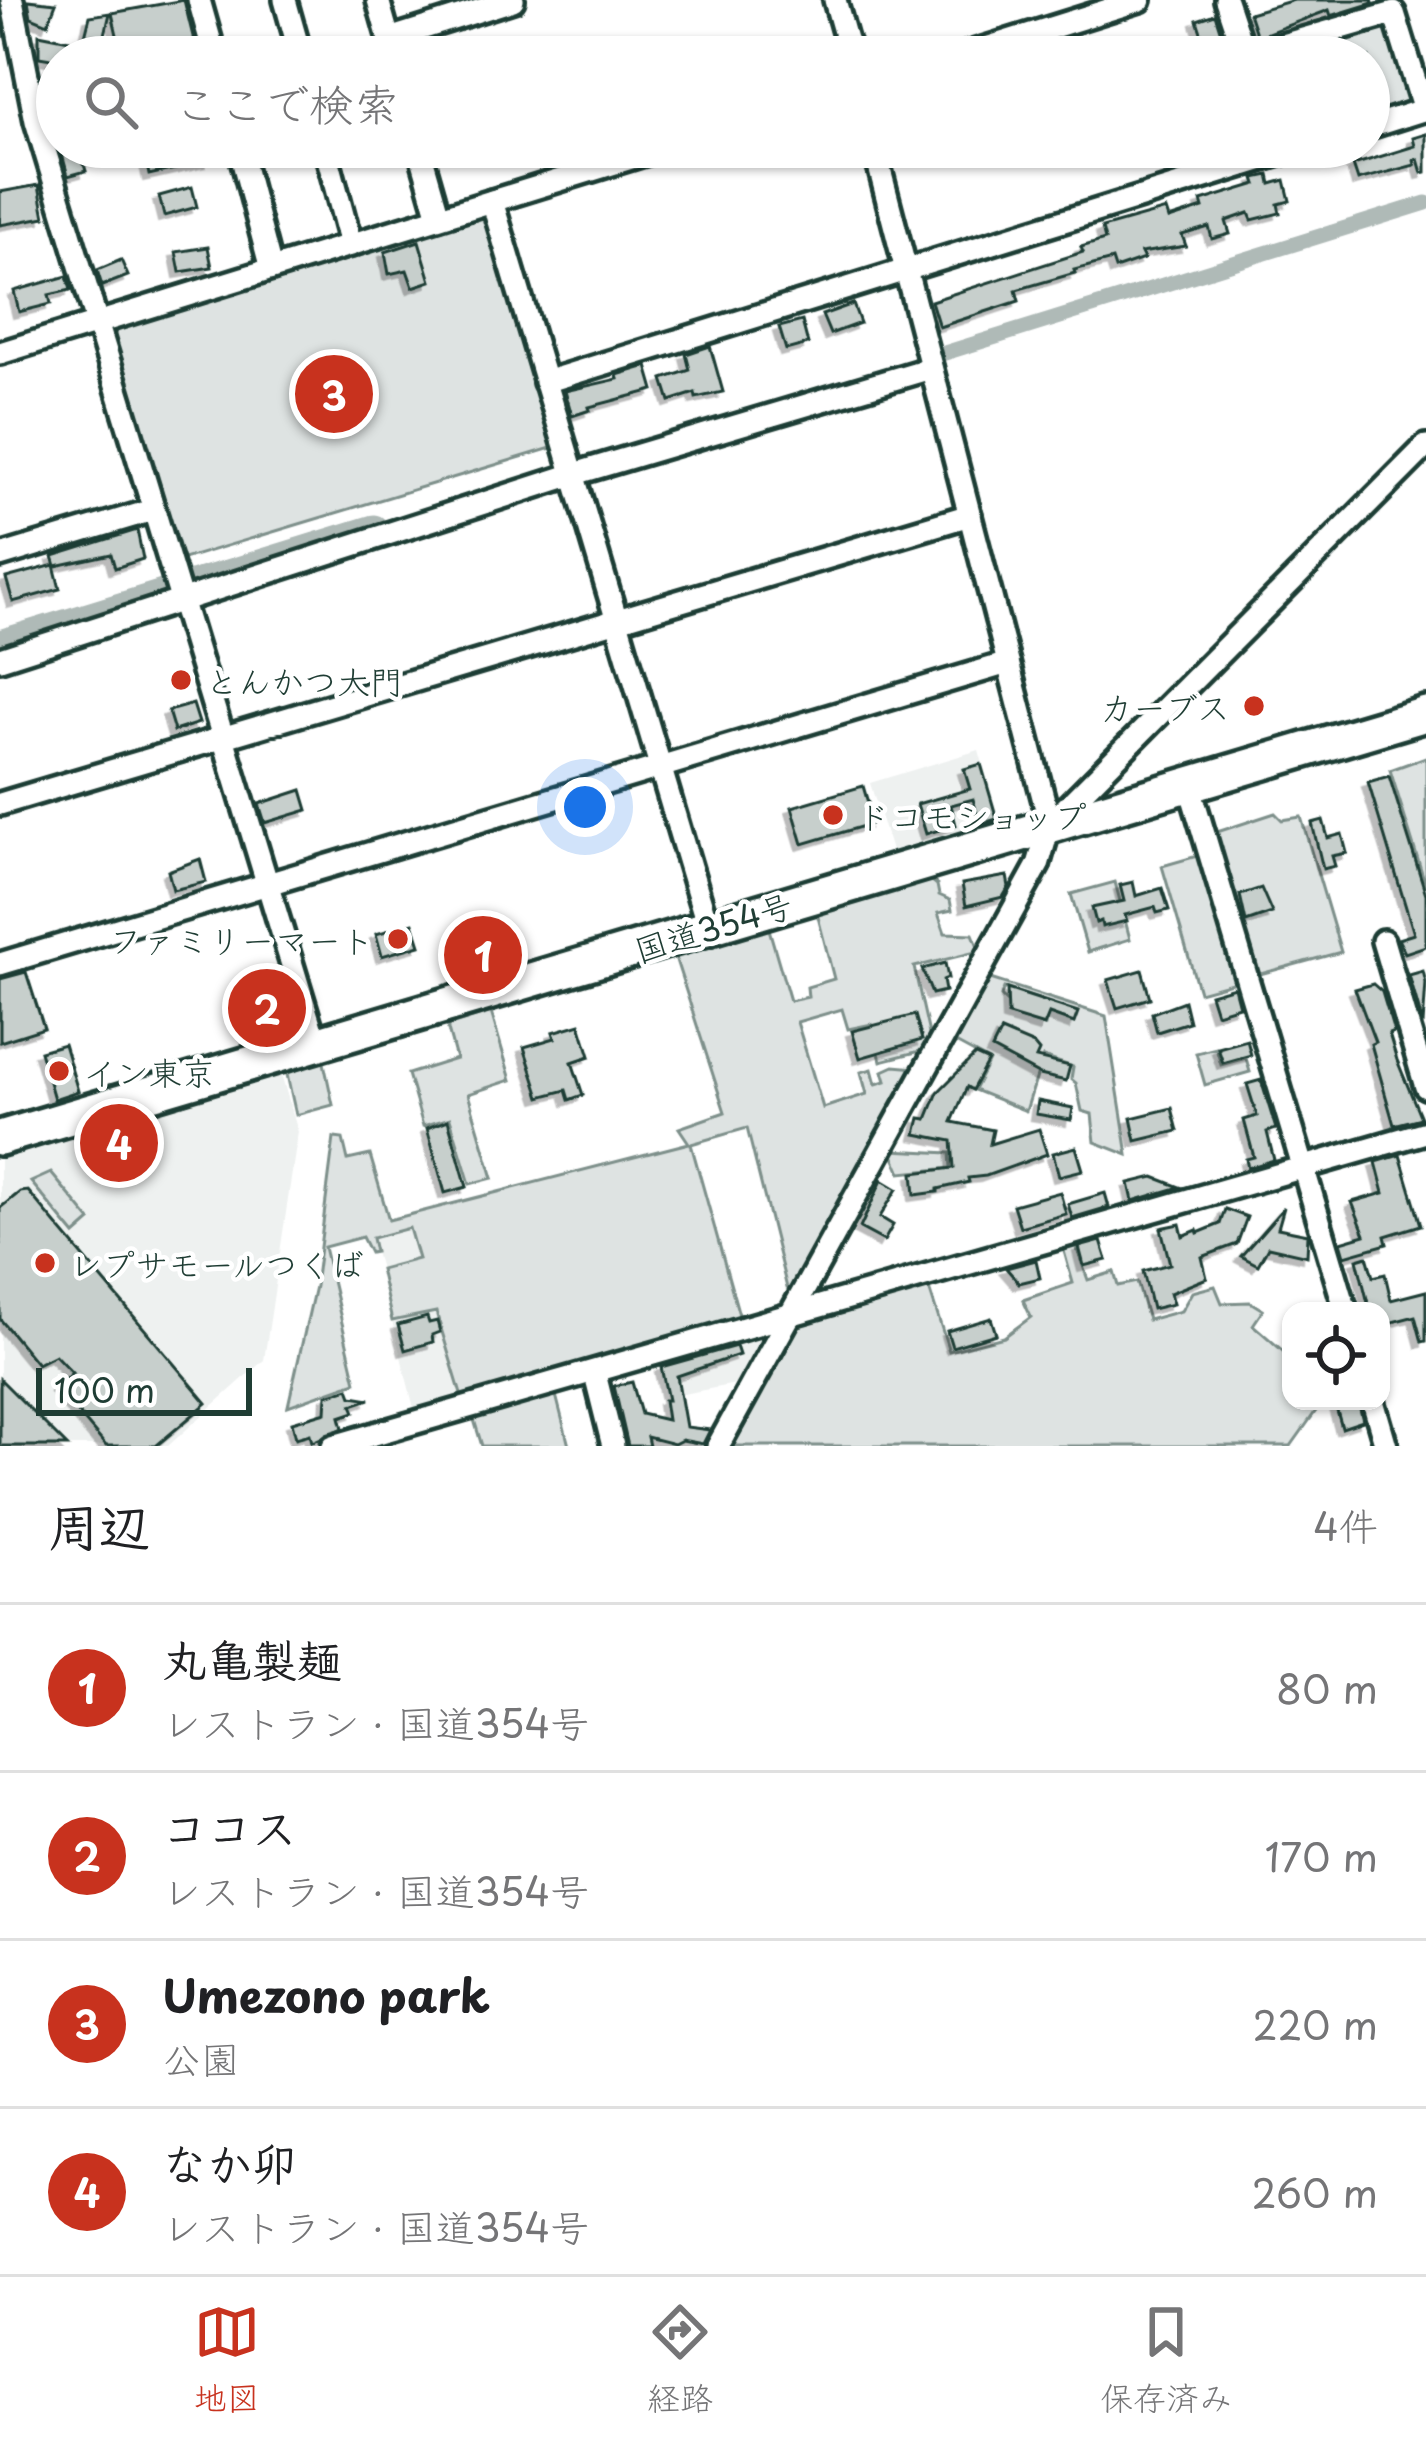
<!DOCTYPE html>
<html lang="ja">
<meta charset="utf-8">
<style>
:root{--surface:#fff;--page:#f6f6f6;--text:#202124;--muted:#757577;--line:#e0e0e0;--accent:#c8321e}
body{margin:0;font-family:"Playpen Sans","Klee One",sans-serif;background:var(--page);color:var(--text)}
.controls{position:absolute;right:36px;bottom:36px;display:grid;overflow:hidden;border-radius:24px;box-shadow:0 3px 9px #0004}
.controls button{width:108px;height:108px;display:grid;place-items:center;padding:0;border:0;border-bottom:3px solid var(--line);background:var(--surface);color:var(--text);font:60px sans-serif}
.scale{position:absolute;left:36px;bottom:30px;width:216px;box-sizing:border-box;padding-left:12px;border:6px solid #1f3d34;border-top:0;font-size:33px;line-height:42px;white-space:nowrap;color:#1f3d34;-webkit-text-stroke:9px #fff;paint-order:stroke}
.you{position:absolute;left:585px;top:807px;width:42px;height:42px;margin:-30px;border:9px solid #fff;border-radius:50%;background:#1a73e8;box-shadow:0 0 0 18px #1a73e833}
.badge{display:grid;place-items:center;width:78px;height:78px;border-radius:50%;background:var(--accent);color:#fff;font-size:39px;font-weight:700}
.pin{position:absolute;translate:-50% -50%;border:6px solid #fff;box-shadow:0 3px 12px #0006}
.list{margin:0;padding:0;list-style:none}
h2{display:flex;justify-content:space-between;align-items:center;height:156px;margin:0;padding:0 48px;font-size:51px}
h2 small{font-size:39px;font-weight:400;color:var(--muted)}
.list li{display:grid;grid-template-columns:78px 1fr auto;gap:36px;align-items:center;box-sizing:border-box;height:168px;padding:0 48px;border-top:3px solid var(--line)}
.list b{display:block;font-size:45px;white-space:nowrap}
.list p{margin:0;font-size:39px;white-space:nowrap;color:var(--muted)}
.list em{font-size:39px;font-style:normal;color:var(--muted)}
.icon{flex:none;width:66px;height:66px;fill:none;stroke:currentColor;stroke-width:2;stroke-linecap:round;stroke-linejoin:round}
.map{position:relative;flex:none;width:1426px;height:1446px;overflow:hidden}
.search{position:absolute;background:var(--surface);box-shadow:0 3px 9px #0004;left:36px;right:36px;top:36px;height:132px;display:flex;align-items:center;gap:30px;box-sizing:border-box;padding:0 42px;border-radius:66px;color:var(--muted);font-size:45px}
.sheet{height:828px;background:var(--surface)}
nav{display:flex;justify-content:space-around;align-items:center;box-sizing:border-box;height:168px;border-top:3px solid var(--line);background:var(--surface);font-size:33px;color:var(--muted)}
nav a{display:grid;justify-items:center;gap:6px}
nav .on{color:var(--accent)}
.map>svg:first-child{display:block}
.built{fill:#eef1f0}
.green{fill:#dee3e2;stroke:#7e908b;stroke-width:3;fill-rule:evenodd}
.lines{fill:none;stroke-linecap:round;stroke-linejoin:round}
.canal{stroke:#afbab7;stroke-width:15}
.river{stroke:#afbab7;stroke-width:27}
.building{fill:#c7cfcc;stroke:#1f3d34;stroke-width:3;filter:url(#shadow)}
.minor-casing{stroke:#1f3d34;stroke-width:30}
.highway-casing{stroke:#1f3d34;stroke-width:42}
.minor{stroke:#fff;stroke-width:21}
.highway{stroke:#fff;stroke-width:33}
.poi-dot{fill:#c8321e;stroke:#fff;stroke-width:4.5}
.labels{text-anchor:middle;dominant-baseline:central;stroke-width:9;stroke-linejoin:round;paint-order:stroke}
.poi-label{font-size:33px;fill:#1f3d34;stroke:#fff;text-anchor:start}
.street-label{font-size:33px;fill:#1f3d34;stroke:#fff}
</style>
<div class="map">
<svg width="1426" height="1446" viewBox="0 0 1426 1446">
<defs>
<filter id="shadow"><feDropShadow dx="-5.5" dy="5.5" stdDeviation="0" flood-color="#0004"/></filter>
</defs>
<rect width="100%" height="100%" fill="#fff"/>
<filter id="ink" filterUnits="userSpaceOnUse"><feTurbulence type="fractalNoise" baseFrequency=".00833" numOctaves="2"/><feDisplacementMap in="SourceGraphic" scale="24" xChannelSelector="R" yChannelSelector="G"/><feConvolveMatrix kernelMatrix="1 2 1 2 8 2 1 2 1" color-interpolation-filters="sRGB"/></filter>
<g filter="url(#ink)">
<!-- built -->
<g class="built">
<polygon points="979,750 999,819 891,851 870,783"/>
<polygon points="281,1074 298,1132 264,1360 168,1446 0,1446 0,1157"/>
<polygon points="410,1228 418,1259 380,1269 371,1238"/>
<polygon points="436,1312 463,1401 416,1416 392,1321"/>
<polygon points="751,1331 767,1346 746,1382 667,1397 658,1361"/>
</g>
<!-- green -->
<g class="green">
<polygon points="1389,14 1416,98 1369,114 1369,57 1258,56"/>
<polygon points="487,215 558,446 177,561 110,342 121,324"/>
<polygon points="1426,757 1426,886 1390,770"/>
<polygon points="1275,813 1282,820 1301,817 1341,952 1253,976 1211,834"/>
<polygon points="1204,854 1243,980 1199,992 1162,866"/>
<polygon points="931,880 937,885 939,895 950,900 952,910 938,913 945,933 973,934 980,951 914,967 931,1043 920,1051 881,1061 872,1024 848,1029 842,1009 797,1022 823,1108 867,1094 861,1072 872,1069 876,1084 886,1081 883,1071 894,1066 917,1068 798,1292 787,1288 747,1128 691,1144 741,1322 463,1401 436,1312 392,1321 380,1269 418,1259 409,1228 372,1238 375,1252 370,1253 362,1237 324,1247 356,1382 288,1406 315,1286 334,1138 343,1139 348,1160 370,1155 389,1220 689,1143 679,1128 725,1112 675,957 769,929 790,1001 808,997 807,987 834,979 817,913"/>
<polygon points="1115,882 1130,939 1088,952 1071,894"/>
<path d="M984 977 1106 1016 1128 1155 1095 1142 1092 1114 1082 1111 1076 1083 1071 1079 1073 1067 1043 1057 1026 1111 974 1090 989 1061 950 1040ZM1004 988 1050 1003 1045 1026 1009 1015 1011 1006 1001 996Z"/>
<polygon points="491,1012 511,1080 468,1094 493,1178 470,1184 450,1118 423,1126 408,1074 456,1059 447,1026"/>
<polygon points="1216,1048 1221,1065 1246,1058 1250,1072 1205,1085 1196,1053"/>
<polygon points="323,1058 333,1105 296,1115 286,1070"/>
<polygon points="891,1150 950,1153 951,1168 901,1173"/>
<polygon points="51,1173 91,1221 75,1235 31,1182"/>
<polygon points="1074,1241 1088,1280 1114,1272 1118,1286 1137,1282 1148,1320 1181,1311 1192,1292 1215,1286 1222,1303 1250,1302 1263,1310 1253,1325 1291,1358 1291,1401 1323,1401 1291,1446 726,1446 796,1318 926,1279 949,1351 1004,1337 1031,1317 1023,1300 1073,1283 1062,1244"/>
<polygon points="555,1391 569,1446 482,1446 472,1413"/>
</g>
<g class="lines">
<!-- canal -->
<polyline class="canal" points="919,361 1426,203"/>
<!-- river -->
<polyline class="river" points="0,643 374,528"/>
</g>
<!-- building -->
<g class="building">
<polygon points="28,0 56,3 48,24 31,17"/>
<polygon points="184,0 198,57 122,57 112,13"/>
<polygon points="1294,0 1372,0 1373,3 1331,16 1329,10 1257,37 1249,13"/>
<polygon points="110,13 101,52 82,48 90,16"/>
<polygon points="1215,14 1222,36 1229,57 1209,57 1197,20"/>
<polygon points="39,34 69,40 65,57 57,57 57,60 39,57"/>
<polygon points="1426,134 1426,172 1422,173 1418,159 1414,160 1415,165 1358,180 1353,165 1415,146 1413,138"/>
<polygon points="60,147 79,147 86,171 68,176"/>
<polygon points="143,147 207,147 210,161 149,175"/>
<polygon points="1269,175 1271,184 1285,180 1290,201 1278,204 1280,213 1252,220 1249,213 1226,221 1230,234 1212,239 1209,227 1182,235 1186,246 1141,253 1144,259 1115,269 1112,260 1074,270 1075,273 1016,290 1019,301 939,327 931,301 1083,252 1081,247 1105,240 1102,228 1166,210 1169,219 1203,208 1201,201 1257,184 1255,178"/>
<polygon points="39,185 45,217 0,225 0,192"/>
<polygon points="192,187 197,207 164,216 159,196"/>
<polygon points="419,241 431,281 413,287 407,270 389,274 385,252"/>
<polygon points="208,247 212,267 180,272 176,252"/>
<polygon points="121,260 128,276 102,286 97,270"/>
<polygon points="67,276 71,290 49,295 51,304 19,312 14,291"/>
<polygon points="853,304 860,323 830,334 822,315"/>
<polygon points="802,321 808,344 786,350 779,327"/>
<polygon points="710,346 723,392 696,398 695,393 670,401 663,379 690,370 686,354"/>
<polygon points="647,366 654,390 589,407 590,410 572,416 565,391 618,379 617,375"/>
<polygon points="137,530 143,559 115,568 111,554 56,566 53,556"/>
<polygon points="54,565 60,589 13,602 6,578"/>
<polygon points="193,704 199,723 174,731 168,711"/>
<polygon points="981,764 997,819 980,824 973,799 951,805 956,825 926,834 917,804 970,789 964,769"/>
<polygon points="1389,776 1426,894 1426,946 1405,953 1398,939 1414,934 1368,782"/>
<polygon points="863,786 874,823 803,844 792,807"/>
<polygon points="302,790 308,810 265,823 259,804"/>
<polygon points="1323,820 1328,838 1342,834 1347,853 1332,856 1335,866 1323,869 1312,823"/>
<polygon points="200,859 206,882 173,890 168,871"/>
<polygon points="1007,876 1009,887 1003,897 966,906 962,884"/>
<polygon points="1133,882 1136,896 1162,888 1169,910 1157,913 1155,907 1125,915 1127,921 1102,927 1101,921 1096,923 1092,908 1124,901 1120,885"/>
<polygon points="1261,888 1272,913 1246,922 1240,895"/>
<polygon points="413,923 420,945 382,956 376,934"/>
<polygon points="488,927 499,963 475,974 467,934"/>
<polygon points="945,963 948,978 943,980 945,991 932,994 922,969"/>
<polygon points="1142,970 1150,998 1117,1008 1108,980"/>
<polygon points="1423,971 1426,983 1423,1025 1409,975"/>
<polygon points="26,972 44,1028 0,1042 0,979"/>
<polygon points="1373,984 1382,992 1394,1032 1389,1034 1397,1060 1421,1118 1394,1125 1371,1044 1375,1042 1355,989"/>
<polygon points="278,986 288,1021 257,1031 247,995"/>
<polygon points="1234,987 1239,1006 1216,1013 1210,994"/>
<polygon points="1007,989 1078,1012 1074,1023 1049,1014 1044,1026 1008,1015"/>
<polygon points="1184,1001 1189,1022 1157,1032 1152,1013"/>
<polygon points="915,1015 922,1040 860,1058 852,1031"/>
<polygon points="580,1024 590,1056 572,1062 583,1095 569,1100 566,1090 540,1097 524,1047 555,1038 553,1032"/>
<polygon points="1001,1031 1034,1045 1039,1051 1036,1058 1070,1066 1066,1081 1040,1075 992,1049"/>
<polygon points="1247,1040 1251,1055 1223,1063 1218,1048"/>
<polygon points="64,1044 78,1091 54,1099 40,1051"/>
<polygon points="975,1055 988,1061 972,1090 967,1087 952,1122 993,1130 990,1144 1039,1129 1047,1154 986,1176 968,1178 969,1182 938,1189 938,1192 915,1195 913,1173 954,1168 952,1141 916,1134 920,1118 927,1119 938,1092"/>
<polygon points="1261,1080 1276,1129 1267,1132 1274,1160 1248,1168 1246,1159 1254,1157 1244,1120 1257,1116 1247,1084"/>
<polygon points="1038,1101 1073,1108 1071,1120 1036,1114"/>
<polygon points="1172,1108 1178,1131 1136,1141 1131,1118"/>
<polygon points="448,1120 467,1187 445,1193 427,1128"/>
<polygon points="150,1121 156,1140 130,1148 132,1157 115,1162 106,1133"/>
<polygon points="1076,1147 1083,1170 1059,1176 1053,1153"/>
<polygon points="1400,1155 1421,1225 1385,1236 1387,1244 1345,1256 1341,1242 1365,1235 1352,1202 1384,1193 1376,1162"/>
<polygon points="1154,1177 1180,1187 1133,1201 1129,1183"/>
<polygon points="882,1180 897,1189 880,1217 893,1225 884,1241 860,1228"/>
<polygon points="28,1191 207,1403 156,1446 106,1446 56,1387 72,1373 55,1355 37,1364 0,1319 0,1208 20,1192"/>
<polygon points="1060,1192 1066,1214 1020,1227 1013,1205"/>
<polygon points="1105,1193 1109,1207 1072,1218 1068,1204"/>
<polygon points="1284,1207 1278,1228 1308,1234 1307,1256 1268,1247 1258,1265 1241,1256"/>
<polygon points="1225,1209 1247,1217 1237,1244 1202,1257 1207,1278 1170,1293 1173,1304 1152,1309 1143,1271 1170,1264 1161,1228 1180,1224 1183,1236 1197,1230 1198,1233 1220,1224"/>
<polygon points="1101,1241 1107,1260 1084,1266 1079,1247"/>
<polygon points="1367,1256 1373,1277 1385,1274 1391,1300 1426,1291 1426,1341 1422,1342 1415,1316 1381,1325 1381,1311 1370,1311 1357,1259"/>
<polygon points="1036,1260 1040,1278 1019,1283 1006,1268"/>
<polygon points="427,1317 429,1323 437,1321 440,1332 432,1335 433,1342 405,1350 398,1325"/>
<polygon points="991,1318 996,1334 952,1347 947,1331"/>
<polygon points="736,1346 739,1355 677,1376 686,1427 710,1430 703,1444 682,1440 674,1444 647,1437 649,1446 628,1446 614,1386 632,1382 641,1414 667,1420 664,1400 668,1400 661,1367"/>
<polygon points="0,1379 67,1446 0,1446"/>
<polygon points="349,1388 352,1396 370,1399 352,1405 355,1412 340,1417 343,1428 312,1442 310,1434 296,1438 292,1422 326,1412 327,1395"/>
<polygon points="1334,1401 1358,1401 1363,1421 1342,1428"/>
</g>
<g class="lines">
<defs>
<g id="minor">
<polyline points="12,0 36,121 316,1044"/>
<polyline points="199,0 215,57"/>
<polyline points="285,0 301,57"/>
<polyline points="378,0 394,57"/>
<polyline points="835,0 851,57"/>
<polyline points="1226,0 1245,57"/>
<polyline points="389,39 513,0"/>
<polyline points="1244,56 1394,13 1424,110"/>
<polyline points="957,57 1140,0"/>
<polyline points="1369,127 1426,109"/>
<polyline points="239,147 271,269"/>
<polyline points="325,147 351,245"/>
<polyline points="419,147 439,217"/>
<polyline points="492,201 708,927"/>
<polyline points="0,353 667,147"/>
<polyline points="545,382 1302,147"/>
<polyline points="0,556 153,510"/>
<polyline points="0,659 571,475 931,368"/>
<polyline points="1189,784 1346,1311"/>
<polyline points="0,804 970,515"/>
<polyline points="1054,820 1426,446"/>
<polyline points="1383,941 1426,1087"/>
<polyline points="0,964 1008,663"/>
<polyline points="595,1374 613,1446"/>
<polyline points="1373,1401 1386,1446"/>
<polyline points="333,1446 1426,1132"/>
<polyline points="718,1446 1038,865 1050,824 874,147"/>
</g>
<polyline id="highway" points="0,1138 1426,714"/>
</defs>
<!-- minor casing -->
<use href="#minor" class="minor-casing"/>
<!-- highway casing -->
<use href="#highway" class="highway-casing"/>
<!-- minor -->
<use href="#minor" class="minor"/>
<!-- highway -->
<use href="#highway" class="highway"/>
</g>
</g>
<!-- markers -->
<g class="poi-dot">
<circle cx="181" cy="680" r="12"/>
<circle cx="1254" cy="706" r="12"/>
<circle cx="833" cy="815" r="12"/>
<circle cx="398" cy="939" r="12"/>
<circle cx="59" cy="1071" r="12"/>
<circle cx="45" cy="1263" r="12"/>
</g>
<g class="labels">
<!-- poi labels -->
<g class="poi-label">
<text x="205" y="680">とんかつ大門</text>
<text x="1230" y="706" text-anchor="end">カーブス</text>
<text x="857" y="815">ドコモショップ</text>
<text x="374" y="939" text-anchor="end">ファミリーマート</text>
<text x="83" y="1071">イン東京</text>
<text x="69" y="1263">レプサモールつくば</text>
</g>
<!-- street labels -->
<g class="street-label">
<text transform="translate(713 926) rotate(-17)">国道354号</text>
</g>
</g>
</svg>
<div class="controls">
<button><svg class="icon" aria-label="locate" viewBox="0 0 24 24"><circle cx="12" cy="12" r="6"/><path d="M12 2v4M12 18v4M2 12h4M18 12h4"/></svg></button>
</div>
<div class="scale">100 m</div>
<div class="you"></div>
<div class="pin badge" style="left:483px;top:955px">1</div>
<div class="pin badge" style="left:267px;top:1008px">2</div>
<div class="pin badge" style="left:334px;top:394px">3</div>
<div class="pin badge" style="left:119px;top:1143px">4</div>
<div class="search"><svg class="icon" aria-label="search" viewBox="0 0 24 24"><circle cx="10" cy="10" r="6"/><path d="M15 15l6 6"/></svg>ここで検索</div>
</div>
<section class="sheet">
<h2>周辺<small>4件</small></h2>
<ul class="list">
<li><span class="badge">1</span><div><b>丸亀製麺</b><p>レストラン · 国道354号</p></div><em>80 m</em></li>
<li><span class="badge">2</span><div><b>ココス</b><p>レストラン · 国道354号</p></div><em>170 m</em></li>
<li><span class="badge">3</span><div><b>Umezono park</b><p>公園</p></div><em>220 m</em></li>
<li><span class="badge">4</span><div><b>なか卯</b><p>レストラン · 国道354号</p></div><em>260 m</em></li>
</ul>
</section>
<nav>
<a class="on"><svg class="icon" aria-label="map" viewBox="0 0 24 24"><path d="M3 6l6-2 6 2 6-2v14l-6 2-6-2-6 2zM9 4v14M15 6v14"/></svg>地図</a>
<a><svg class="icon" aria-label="directions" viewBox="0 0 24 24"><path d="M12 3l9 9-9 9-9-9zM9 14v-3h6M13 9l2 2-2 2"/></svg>経路</a>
<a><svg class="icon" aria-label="saved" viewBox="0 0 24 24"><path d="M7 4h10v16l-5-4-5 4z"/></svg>保存済み</a>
</nav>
